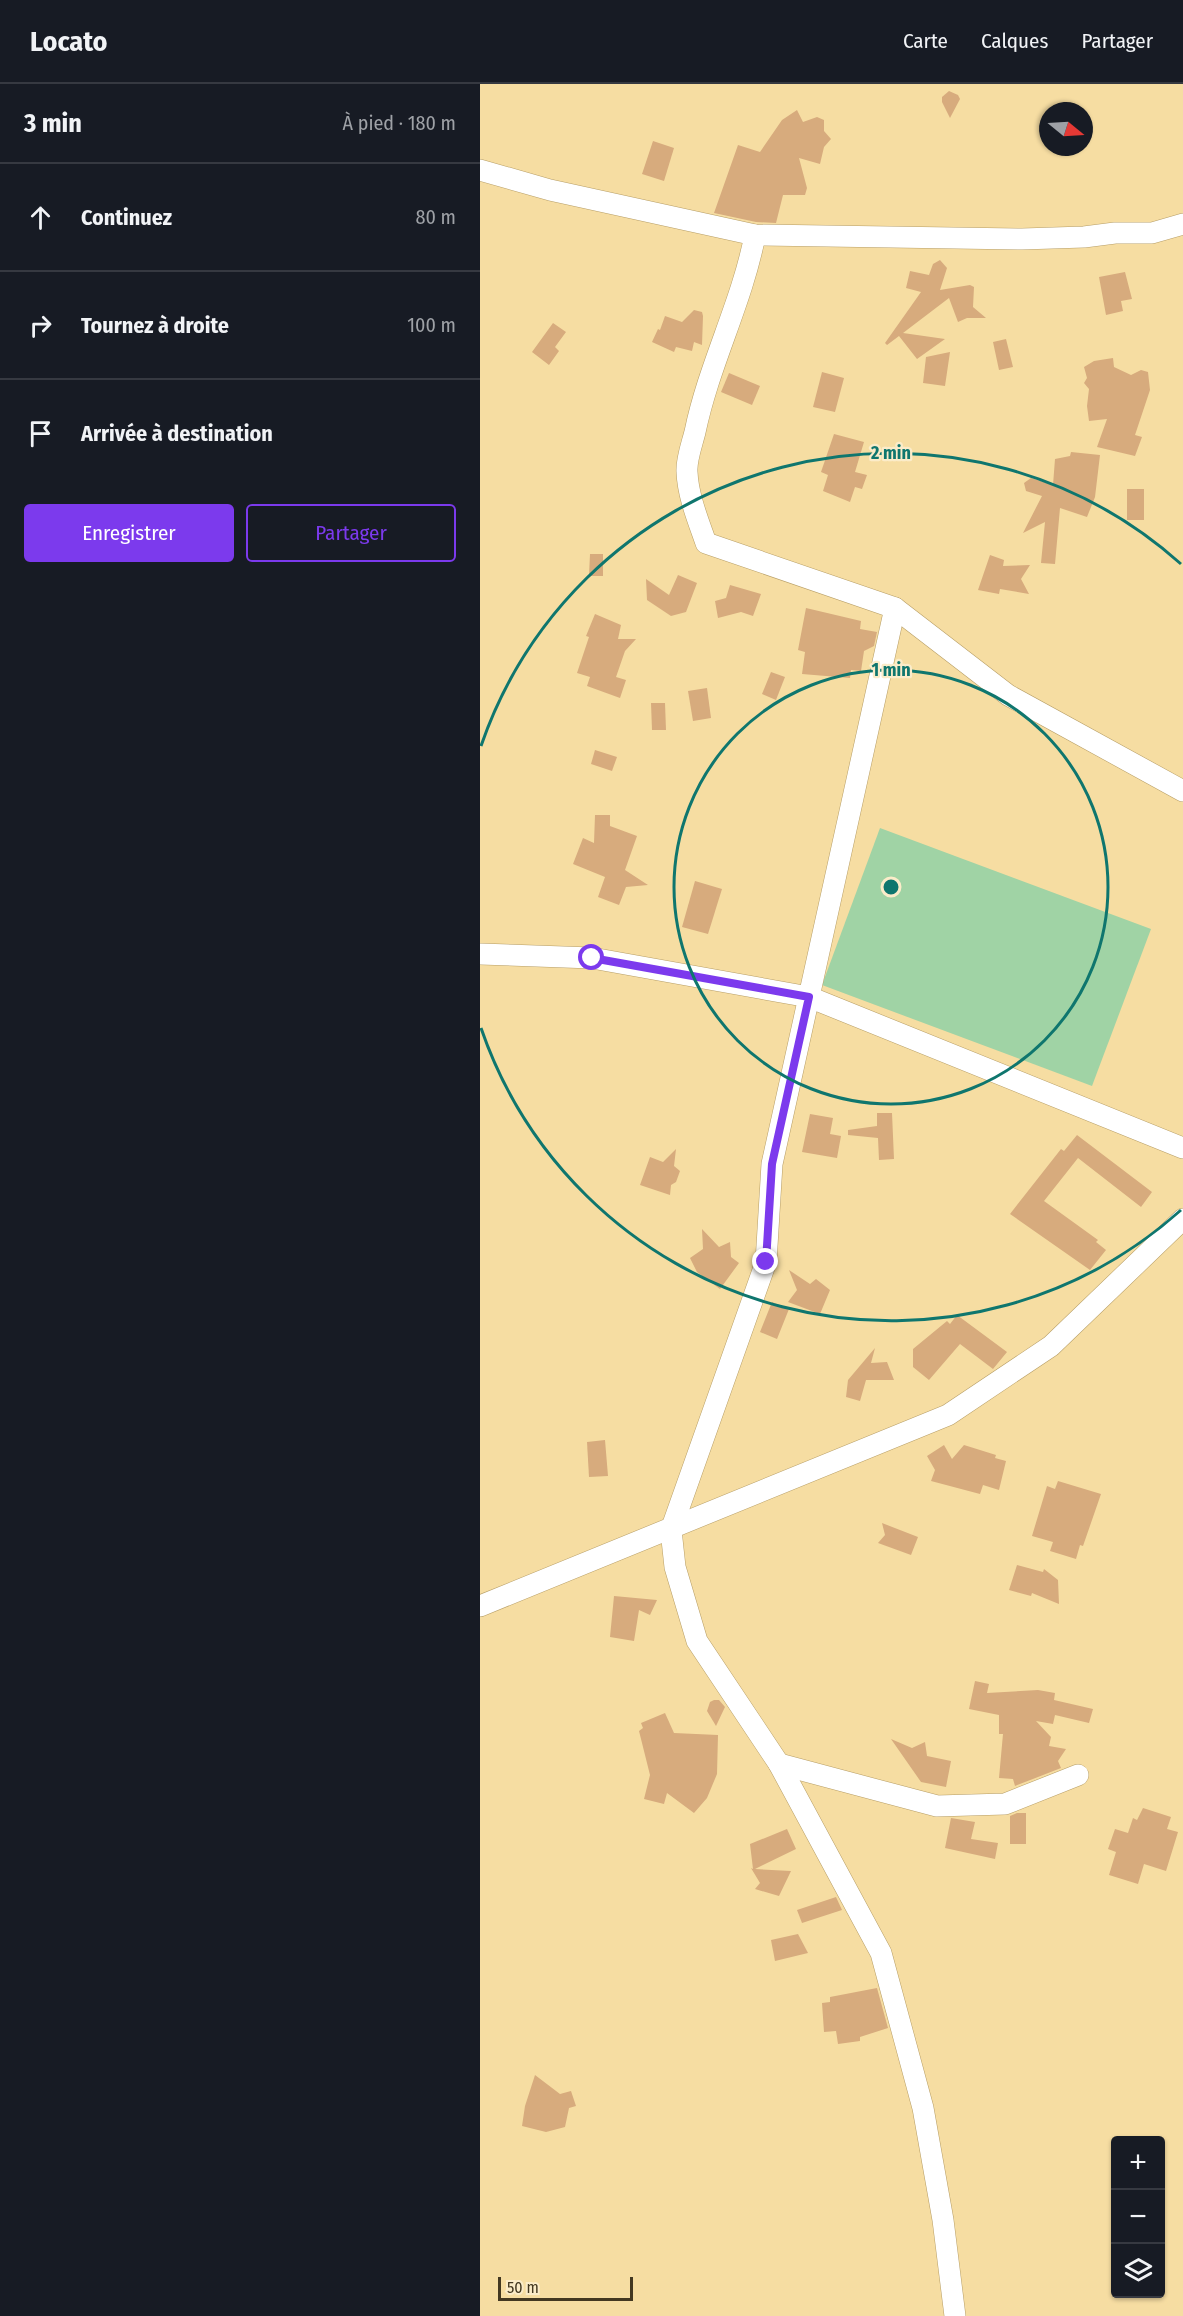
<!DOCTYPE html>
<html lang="fr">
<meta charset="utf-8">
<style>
:root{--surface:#171b24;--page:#20242c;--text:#f1f3f6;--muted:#9ea1a6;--line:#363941;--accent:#7c3aed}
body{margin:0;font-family:"Fira Sans Condensed",sans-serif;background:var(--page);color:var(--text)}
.controls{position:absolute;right:18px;bottom:18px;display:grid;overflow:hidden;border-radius:6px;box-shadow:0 2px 4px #0004}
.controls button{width:54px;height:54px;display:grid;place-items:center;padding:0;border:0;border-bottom:2px solid var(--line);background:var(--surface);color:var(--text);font:30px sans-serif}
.compass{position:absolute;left:559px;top:18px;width:54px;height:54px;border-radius:50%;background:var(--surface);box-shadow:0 2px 4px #0004;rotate:108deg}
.scale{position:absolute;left:18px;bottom:15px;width:135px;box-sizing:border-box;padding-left:6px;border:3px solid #433821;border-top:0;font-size:16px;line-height:21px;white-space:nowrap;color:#433821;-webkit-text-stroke:4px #fbecc9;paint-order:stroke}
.stop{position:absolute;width:18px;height:18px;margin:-14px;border:4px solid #7c3aed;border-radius:50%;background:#fff}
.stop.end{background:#7c3aed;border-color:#fff;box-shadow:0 2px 6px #0008}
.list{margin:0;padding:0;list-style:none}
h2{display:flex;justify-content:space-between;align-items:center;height:78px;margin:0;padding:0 24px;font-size:26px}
h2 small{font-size:20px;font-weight:400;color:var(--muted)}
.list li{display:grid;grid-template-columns:39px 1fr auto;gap:18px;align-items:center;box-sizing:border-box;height:108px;padding:0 24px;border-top:2px solid var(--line)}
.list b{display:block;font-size:22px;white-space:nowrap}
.list em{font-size:20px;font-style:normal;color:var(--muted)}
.actions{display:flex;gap:12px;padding:18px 24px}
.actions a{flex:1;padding:14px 0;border:2px solid var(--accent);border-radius:6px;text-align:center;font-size:21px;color:var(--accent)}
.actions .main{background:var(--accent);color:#fff}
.icon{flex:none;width:33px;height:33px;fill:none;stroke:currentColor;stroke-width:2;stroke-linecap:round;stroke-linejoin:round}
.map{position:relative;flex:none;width:703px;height:2232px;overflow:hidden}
header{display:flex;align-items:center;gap:36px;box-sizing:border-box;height:84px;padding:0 30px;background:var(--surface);border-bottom:2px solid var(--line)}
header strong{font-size:28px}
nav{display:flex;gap:33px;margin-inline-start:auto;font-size:21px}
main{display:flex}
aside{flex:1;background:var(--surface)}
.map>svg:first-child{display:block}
.green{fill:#a0d3a5}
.building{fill:#d7ab7d}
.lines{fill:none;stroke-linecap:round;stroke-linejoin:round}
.minor-casing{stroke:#b79e66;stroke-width:22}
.minor{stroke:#fff;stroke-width:21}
.route{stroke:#7c3aed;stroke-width:8}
.ring{fill:none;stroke:#0f766e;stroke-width:3}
.centre{fill:#0f766e;stroke:#fbecc9;stroke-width:3}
.ring-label{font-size:18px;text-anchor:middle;font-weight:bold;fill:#0f766e;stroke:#fbecc9;stroke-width:4.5;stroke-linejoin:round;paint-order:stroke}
</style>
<header>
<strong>Locato</strong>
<nav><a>Carte</a><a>Calques</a><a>Partager</a></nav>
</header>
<main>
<aside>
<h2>3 min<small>À pied · 180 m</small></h2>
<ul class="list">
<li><svg class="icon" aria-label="ahead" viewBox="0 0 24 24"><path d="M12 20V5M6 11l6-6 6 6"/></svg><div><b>Continuez</b></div><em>80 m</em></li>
<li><svg class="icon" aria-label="right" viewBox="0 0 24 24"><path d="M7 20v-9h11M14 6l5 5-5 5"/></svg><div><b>Tournez à droite</b></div><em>100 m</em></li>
<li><svg class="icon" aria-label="arrive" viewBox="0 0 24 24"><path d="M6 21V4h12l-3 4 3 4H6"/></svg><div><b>Arrivée à destination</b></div></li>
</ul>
<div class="actions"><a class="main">Enregistrer</a><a>Partager</a></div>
</aside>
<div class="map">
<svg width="703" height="2232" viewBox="0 0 703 2232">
<rect width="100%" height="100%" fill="#f6dda2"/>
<!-- green -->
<polygon class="green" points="400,744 671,845 612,1002 342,901"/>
<!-- building -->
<g class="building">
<polygon points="469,7 478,11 480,15 470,34 462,18 462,13"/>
<polygon points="317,26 323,38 337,33 344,36 344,47 351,55 344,63 340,80 319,74 327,104 325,111 303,111 296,139 276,138 234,129 258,61 280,68 302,36"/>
<polygon points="173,57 194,64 184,97 162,90"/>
<polygon points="460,176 467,184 460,206 490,201 494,203 493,223 506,234 487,234 478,238 469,214 423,249 465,255 437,275 419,252 407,261 405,259 441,208 426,204 430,187 449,191 453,180"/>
<polygon points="645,188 652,215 641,217 643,227 626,231 619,193"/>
<polygon points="214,226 222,228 223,232 222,261 214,258 212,267 196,263 194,268 172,258 178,245 180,246 185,232 202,238"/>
<polygon points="73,239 86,248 75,263 79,267 69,281 52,268"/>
<polygon points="526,255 533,283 519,286 513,258"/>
<polygon points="470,268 465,302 443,299 446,273"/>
<polygon points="633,274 634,283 651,291 661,286 668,288 670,306 655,351 662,353 655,372 617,363 627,335 609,337 607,322 609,305 604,299 607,294 604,283 614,277"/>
<polygon points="342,288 364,294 355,328 333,323"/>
<polygon points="249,289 280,302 272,321 241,308"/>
<polygon points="354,350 384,358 375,388 387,391 382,405 375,403 370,418 343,407 348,391 341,388"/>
<polygon points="591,368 620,371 615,413 607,433 580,424 575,480 561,479 565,438 543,449 562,412 546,407 544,399 551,394 573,401 575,375 590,372"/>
<rect x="647" y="405" width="17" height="31"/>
<polygon points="110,470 123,470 123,492 109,492"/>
<polygon points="510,471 524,476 523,482 550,481 541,495 549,510 520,505 519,510 498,506"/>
<polygon points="198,491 217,499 206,528 191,532 167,516 166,495 189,511"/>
<polygon points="250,501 281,510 273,532 261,528 238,534 235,517 246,514"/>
<polygon points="326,524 381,537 380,545 397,548 394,562 384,567 381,587 371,586 370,594 322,590 325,568 318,566"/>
<polygon points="115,530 141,541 138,555 156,555 145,567 136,593 146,596 140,614 107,602 110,593 97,589 109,553 106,552"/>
<polygon points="291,588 305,593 296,616 282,610"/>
<polygon points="227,604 231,634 213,637 208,607"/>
<polygon points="171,619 185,619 186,646 172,646"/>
<polygon points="115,666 137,673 132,687 111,680"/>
<polygon points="115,731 130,731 130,742 157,752 145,786 168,801 146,803 139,821 118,813 125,793 93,780 103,754 114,759"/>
<polygon points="215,797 242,805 228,850 202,843"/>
<polygon points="397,1029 412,1029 414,1075 399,1076 398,1054 368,1051 368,1046 397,1042"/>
<polygon points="330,1030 353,1034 350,1050 361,1052 357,1074 322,1068"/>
<polygon points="597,1051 672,1108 661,1123 598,1074 564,1117 618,1156 616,1158 626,1166 610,1186 530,1130 581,1065 584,1067"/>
<polygon points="196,1065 194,1082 200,1087 196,1098 191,1101 190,1111 160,1101 170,1073 183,1078"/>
<polygon points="222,1145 239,1163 250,1158 251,1173 259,1179 240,1205 217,1188 210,1174 223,1165"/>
<polygon points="309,1186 330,1200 336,1195 350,1206 340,1230 308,1218 317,1206"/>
<polygon points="292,1218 309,1225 297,1255 280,1248"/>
<polygon points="477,1231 527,1268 513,1285 480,1260 449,1296 433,1283 433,1265 467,1237 470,1240"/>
<polygon points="395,1264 391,1279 407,1278 414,1296 386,1296 380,1317 366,1313 368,1296"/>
<polygon points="125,1356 128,1392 109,1393 107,1358"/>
<polygon points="464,1361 472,1375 484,1361 516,1371 515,1374 526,1377 519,1406 503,1401 500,1410 451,1397 455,1386 447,1372"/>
<polygon points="578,1397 621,1410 603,1462 600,1461 596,1475 570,1467 573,1458 552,1452 567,1402 575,1405"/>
<polygon points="402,1439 438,1453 431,1471 398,1459 405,1451"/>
<polygon points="537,1481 563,1488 564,1485 578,1496 579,1520 552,1509 551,1512 529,1506"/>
<polygon points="134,1512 177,1516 170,1531 159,1526 154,1557 130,1553"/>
<polygon points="495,1597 509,1600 507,1609 558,1606 575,1609 574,1616 613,1625 609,1639 575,1631 573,1640 556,1637 571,1653 569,1662 586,1665 578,1677 581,1684 535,1702 533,1695 519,1694 523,1650 519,1650 519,1631 489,1625"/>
<polygon points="234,1616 239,1616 245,1623 236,1642 227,1627 230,1618"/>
<polygon points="185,1629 194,1649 238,1651 237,1690 227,1714 214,1729 187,1709 184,1720 164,1715 170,1691 159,1647 163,1644 161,1639"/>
<polygon points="411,1655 432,1664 445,1658 447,1672 471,1677 466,1703 441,1698"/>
<polygon points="663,1724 691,1733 687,1745 698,1748 686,1787 664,1780 658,1800 629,1791 636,1768 628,1765 635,1745 648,1749 653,1734 657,1736"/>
<polygon points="537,1729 546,1729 546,1760 530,1760 530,1732"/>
<polygon points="471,1734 495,1738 491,1755 518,1759 515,1775 465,1764"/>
<polygon points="307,1745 316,1765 275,1785 311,1787 299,1812 275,1805 280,1799 271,1784 273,1785 270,1760"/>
<polygon points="356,1813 362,1826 322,1839 317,1826"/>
<polygon points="318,1850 328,1869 295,1877 291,1856"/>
<polygon points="397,1904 408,1944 380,1953 380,1957 358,1960 356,1947 344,1948 342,1919 350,1918 350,1913"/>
<polygon points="55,1991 80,2010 91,2007 96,2022 89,2024 85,2043 66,2048 42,2042 45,2022"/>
</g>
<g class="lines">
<defs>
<g id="minor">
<polyline points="0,86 70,106 275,151 542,155 604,153 635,149 672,149 703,140"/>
<path d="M275 151C262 219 229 280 215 348 212 360 206 376 207 388 208 412 218 436 226 459L415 524 528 611 703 707"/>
<polyline points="415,524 292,1080 286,1178 191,1446 195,1483 217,1557 299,1680 401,1869 443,2024 463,2136 475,2232"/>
<polyline points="0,870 112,874 329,913 703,1064"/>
<polyline points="0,1522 468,1331 571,1262 703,1135"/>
<polyline points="299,1680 457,1722 525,1720 598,1691"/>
</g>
</defs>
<!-- minor casing -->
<use href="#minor" class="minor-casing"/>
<!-- minor -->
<use href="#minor" class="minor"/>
</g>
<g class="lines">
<!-- route -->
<polyline class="route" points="112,874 329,913 292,1080 286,1178"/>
</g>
<!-- distance rings -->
<g class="ring">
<circle cx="411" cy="803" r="217"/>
<path d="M701 1126A434 434 0 0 1 1 944M1 662A434 434 0 0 1 701 480"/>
</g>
<circle cx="411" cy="803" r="9" class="centre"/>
<g class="ring-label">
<text x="411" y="375">2 min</text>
<text x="411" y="592">1 min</text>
</g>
</svg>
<div class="controls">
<button>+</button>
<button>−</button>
<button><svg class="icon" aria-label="layers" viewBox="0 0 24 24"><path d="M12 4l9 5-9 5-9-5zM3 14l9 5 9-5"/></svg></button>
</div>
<svg class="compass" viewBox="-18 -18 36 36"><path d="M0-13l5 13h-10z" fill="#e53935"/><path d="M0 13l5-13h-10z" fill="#9ea1a6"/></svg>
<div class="scale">50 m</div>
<div class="stop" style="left:112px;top:874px"></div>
<div class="stop end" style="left:286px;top:1178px"></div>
</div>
</main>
